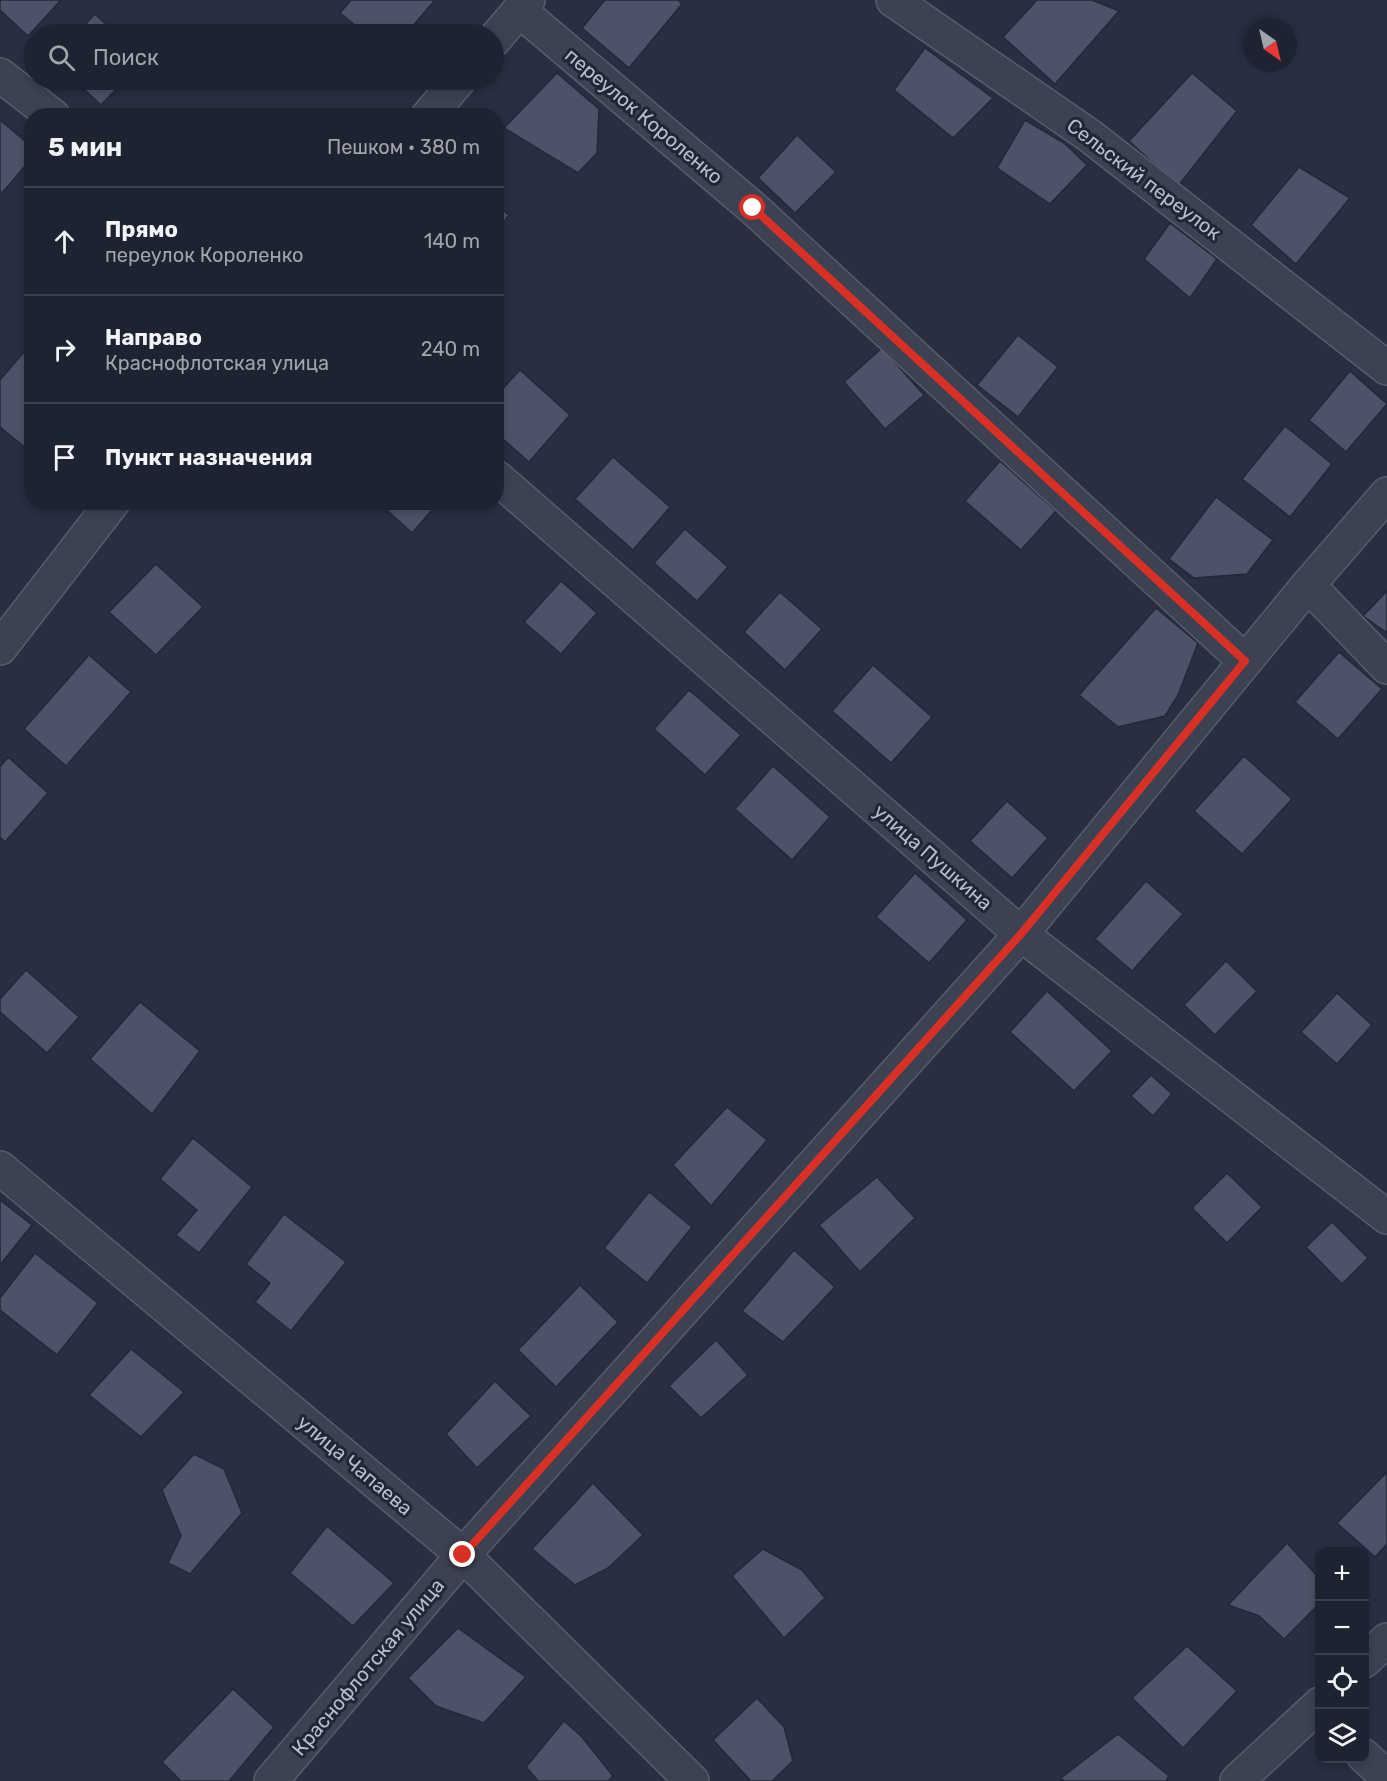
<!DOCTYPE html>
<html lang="ru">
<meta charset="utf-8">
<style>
:root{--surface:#1e2331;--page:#262b39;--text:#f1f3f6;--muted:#a1a4ab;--line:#3c404d}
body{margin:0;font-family:Rubik,sans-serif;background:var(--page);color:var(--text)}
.controls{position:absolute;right:18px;bottom:18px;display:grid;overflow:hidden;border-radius:12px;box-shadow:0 3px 9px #0003}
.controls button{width:54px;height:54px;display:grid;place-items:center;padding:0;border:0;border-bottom:2px solid var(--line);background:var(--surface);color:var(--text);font:30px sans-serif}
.compass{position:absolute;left:1243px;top:18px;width:54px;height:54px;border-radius:50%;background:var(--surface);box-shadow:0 3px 9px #0003;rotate:146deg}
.stop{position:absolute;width:18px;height:18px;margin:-14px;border:4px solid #d93025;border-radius:50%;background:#fff}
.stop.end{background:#d93025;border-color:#fff;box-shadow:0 2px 6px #0008}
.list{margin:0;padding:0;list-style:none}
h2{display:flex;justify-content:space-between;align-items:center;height:78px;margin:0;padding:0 24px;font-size:26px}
h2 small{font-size:20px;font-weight:400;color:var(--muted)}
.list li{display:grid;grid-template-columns:39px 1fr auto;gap:18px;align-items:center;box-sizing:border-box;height:108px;padding:0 24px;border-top:2px solid var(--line)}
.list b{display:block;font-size:22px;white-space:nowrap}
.list p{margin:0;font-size:20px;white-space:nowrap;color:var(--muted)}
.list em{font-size:20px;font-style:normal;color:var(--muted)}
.icon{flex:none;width:33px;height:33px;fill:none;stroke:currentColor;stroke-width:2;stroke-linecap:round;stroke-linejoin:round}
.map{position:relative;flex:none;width:1387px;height:1781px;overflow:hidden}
.search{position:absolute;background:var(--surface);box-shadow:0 3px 9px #0003;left:24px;top:24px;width:480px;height:66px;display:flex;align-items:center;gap:15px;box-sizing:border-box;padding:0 21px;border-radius:33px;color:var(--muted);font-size:22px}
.panel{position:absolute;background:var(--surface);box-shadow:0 3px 9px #0003;left:24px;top:108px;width:480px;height:402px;border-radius:24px}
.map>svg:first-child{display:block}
.building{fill:#4c5368;stroke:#232839;stroke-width:1.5}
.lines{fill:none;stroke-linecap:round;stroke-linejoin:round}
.minor-casing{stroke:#575d6b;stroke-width:36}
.minor{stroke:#3c4251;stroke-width:33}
.route{stroke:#d93025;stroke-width:8}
.labels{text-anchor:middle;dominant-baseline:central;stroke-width:6;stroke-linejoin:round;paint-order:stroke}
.street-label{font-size:20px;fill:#b9bdcb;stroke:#212637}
</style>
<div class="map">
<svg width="1387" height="1781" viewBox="0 0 1387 1781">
<rect width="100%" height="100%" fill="#282f41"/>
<!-- building -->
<g class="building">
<polygon points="0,0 61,0 28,36 0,10"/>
<polygon points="351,0 435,0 406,34 366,34 340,13"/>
<polygon points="605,0 678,0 682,4 629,68 582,28"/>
<polygon points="1037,0 1092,0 1119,11 1055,84 1003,37"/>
<polygon points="95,14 116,34 76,34"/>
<polygon points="925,48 993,98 953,138 894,90"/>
<polygon points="557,73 599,109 597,153 578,173 504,128"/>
<polygon points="1192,73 1237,111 1178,186 1129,141"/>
<polygon points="74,80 125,80 101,105"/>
<polygon points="0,120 32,147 32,158 2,193 0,191"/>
<polygon points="1025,120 1064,143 1087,165 1050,204 997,168"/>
<polygon points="797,135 836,172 795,213 758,178"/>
<polygon points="1299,167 1350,198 1296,264 1251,225"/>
<polygon points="496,205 509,215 496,233"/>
<polygon points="1170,223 1217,259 1190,298 1144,259"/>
<polygon points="1018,335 1058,367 1018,417 977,385"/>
<polygon points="882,348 924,395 885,429 844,382"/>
<polygon points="23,353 32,360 32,453 0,427 0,380"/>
<polygon points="520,370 570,415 529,462 496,433 496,396"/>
<polygon points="1350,371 1387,404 1346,452 1309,420"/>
<polygon points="1285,426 1332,464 1290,517 1242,479"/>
<polygon points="613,457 670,507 633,550 575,499"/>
<polygon points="1000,461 1056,511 1021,550 965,501"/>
<polygon points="1216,497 1273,540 1247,574 1194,578 1169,559"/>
<polygon points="378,502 439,502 412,533"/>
<polygon points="685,529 728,567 697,601 654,563"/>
<polygon points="156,564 203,607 156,655 109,612"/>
<polygon points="561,581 597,613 561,654 524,622"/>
<polygon points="1387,591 1387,633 1363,616"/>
<polygon points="780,592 822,629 785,670 744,632"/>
<polygon points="1156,608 1198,643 1178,695 1165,716 1118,727 1079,695"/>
<polygon points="1339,652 1382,689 1338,739 1295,702"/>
<polygon points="89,655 131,692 66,766 24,729"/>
<polygon points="873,665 932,717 891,763 832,711"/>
<polygon points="689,690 741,735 705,775 654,729"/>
<polygon points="1244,756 1292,799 1242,854 1194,811"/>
<polygon points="8,757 48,793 5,842 0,837 0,767"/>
<polygon points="773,766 830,817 792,860 735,809"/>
<polygon points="1007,801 1048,838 1012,878 970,841"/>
<polygon points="915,873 967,920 929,963 876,917"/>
<polygon points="1146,881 1183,914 1132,971 1095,939"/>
<polygon points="1226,961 1257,991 1215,1035 1184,1005"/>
<polygon points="26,970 79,1017 47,1053 0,1012 0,999"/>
<polygon points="1047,991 1112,1051 1074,1091 1010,1032"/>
<polygon points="1337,993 1372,1025 1337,1064 1301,1032"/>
<polygon points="140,1002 200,1051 152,1114 90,1059"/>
<polygon points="1151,1075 1172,1094 1153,1116 1131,1096"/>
<polygon points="727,1107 767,1140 711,1206 673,1165"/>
<polygon points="193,1138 252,1187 199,1253 176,1235 197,1210 160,1179"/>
<polygon points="1227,1173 1262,1207 1227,1243 1192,1208"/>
<polygon points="877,1177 915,1218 860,1272 819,1225"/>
<polygon points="649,1192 692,1227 647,1283 604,1248"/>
<polygon points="0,1200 32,1225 0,1265"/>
<polygon points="284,1214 346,1262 291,1331 255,1302 270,1283 246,1264"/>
<polygon points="1332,1222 1368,1258 1342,1284 1306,1247"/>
<polygon points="794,1250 835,1287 783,1342 742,1311"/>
<polygon points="35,1253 98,1303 57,1355 0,1310 0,1298"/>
<polygon points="580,1285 618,1322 556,1387 518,1350"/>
<polygon points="716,1340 748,1375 701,1418 669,1386"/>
<polygon points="131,1349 184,1392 141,1437 89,1395"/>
<polygon points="495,1381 531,1416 477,1468 446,1434"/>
<polygon points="194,1454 224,1469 242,1513 190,1574 168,1563 181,1536 162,1490"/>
<polygon points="1387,1472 1387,1544 1375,1557 1337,1523"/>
<polygon points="593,1483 643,1535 608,1568 575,1585 532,1549"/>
<polygon points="327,1526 394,1583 353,1626 290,1573"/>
<polygon points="1287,1543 1320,1579 1320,1603 1284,1639 1259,1616 1228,1605"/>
<polygon points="763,1549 802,1570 825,1598 784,1638 732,1576"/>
<polygon points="458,1628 526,1677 484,1723 436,1706 408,1678"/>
<polygon points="1187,1646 1237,1691 1183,1748 1132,1698"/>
<polygon points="233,1689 274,1727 229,1781 181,1781 162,1762"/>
<polygon points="757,1698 784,1727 793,1761 772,1781 751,1781 713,1740"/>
<polygon points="564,1721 582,1737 613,1776 608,1781 538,1781 526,1767"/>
<polygon points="1118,1734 1169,1776 1166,1781 1064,1781 1061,1778"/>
</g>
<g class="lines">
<defs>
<g id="minor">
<polyline points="893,0 1090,136 1387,368"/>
<polyline points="519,10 753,208 1245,661"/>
<polyline points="494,40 528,0"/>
<polyline points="0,75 53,116"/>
<polyline points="428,116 459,80"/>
<polyline points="496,477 1021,934 1387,1217"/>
<polyline points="1308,585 1387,667"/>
<polyline points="0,648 113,502"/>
<polyline points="0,1168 463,1555 692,1781"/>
<polyline points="1364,1661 1387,1640"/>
<polyline points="1364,1756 1387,1777"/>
<polyline points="271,1781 463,1555 1021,934 1308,585 1387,494"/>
<polyline points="1237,1781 1320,1704"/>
</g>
</defs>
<!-- minor casing -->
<use href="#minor" class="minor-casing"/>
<!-- minor -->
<use href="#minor" class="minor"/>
</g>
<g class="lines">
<!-- route -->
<polyline class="route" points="463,1555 1021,934 1245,661 753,208"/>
</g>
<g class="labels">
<!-- street labels -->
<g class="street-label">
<text transform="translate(644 116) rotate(40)">переулок Короленко</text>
<text transform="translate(1144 179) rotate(37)">Сельский переулок</text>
<text transform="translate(933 857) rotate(41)">улица Пушкина</text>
<text transform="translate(355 1465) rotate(40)">улица Чапаева</text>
<text transform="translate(368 1667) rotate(-50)">Краснофлотская улица</text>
</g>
</g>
</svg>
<div class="controls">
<button>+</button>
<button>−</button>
<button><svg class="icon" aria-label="locate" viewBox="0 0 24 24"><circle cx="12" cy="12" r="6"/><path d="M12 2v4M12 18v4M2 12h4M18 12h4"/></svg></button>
<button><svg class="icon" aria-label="layers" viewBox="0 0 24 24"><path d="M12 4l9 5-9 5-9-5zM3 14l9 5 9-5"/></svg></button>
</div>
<svg class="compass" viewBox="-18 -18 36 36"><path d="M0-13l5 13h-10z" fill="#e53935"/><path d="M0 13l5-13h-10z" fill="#a1a4ab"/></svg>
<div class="stop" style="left:753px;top:208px"></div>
<div class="stop end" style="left:463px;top:1555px"></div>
<div class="search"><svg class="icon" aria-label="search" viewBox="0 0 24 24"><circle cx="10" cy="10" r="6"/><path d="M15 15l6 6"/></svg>Поиск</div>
<section class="panel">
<h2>5 мин<small>Пешком · 380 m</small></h2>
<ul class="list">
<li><svg class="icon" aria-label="ahead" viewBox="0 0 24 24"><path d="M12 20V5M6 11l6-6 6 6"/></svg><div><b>Прямо</b><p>переулок Короленко</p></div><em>140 m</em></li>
<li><svg class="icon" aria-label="right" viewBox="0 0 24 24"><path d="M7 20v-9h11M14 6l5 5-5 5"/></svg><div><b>Направо</b><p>Краснофлотская улица</p></div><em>240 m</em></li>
<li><svg class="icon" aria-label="arrive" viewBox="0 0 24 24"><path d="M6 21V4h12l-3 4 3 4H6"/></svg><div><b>Пункт назначения</b></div></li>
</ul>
</section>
</div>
